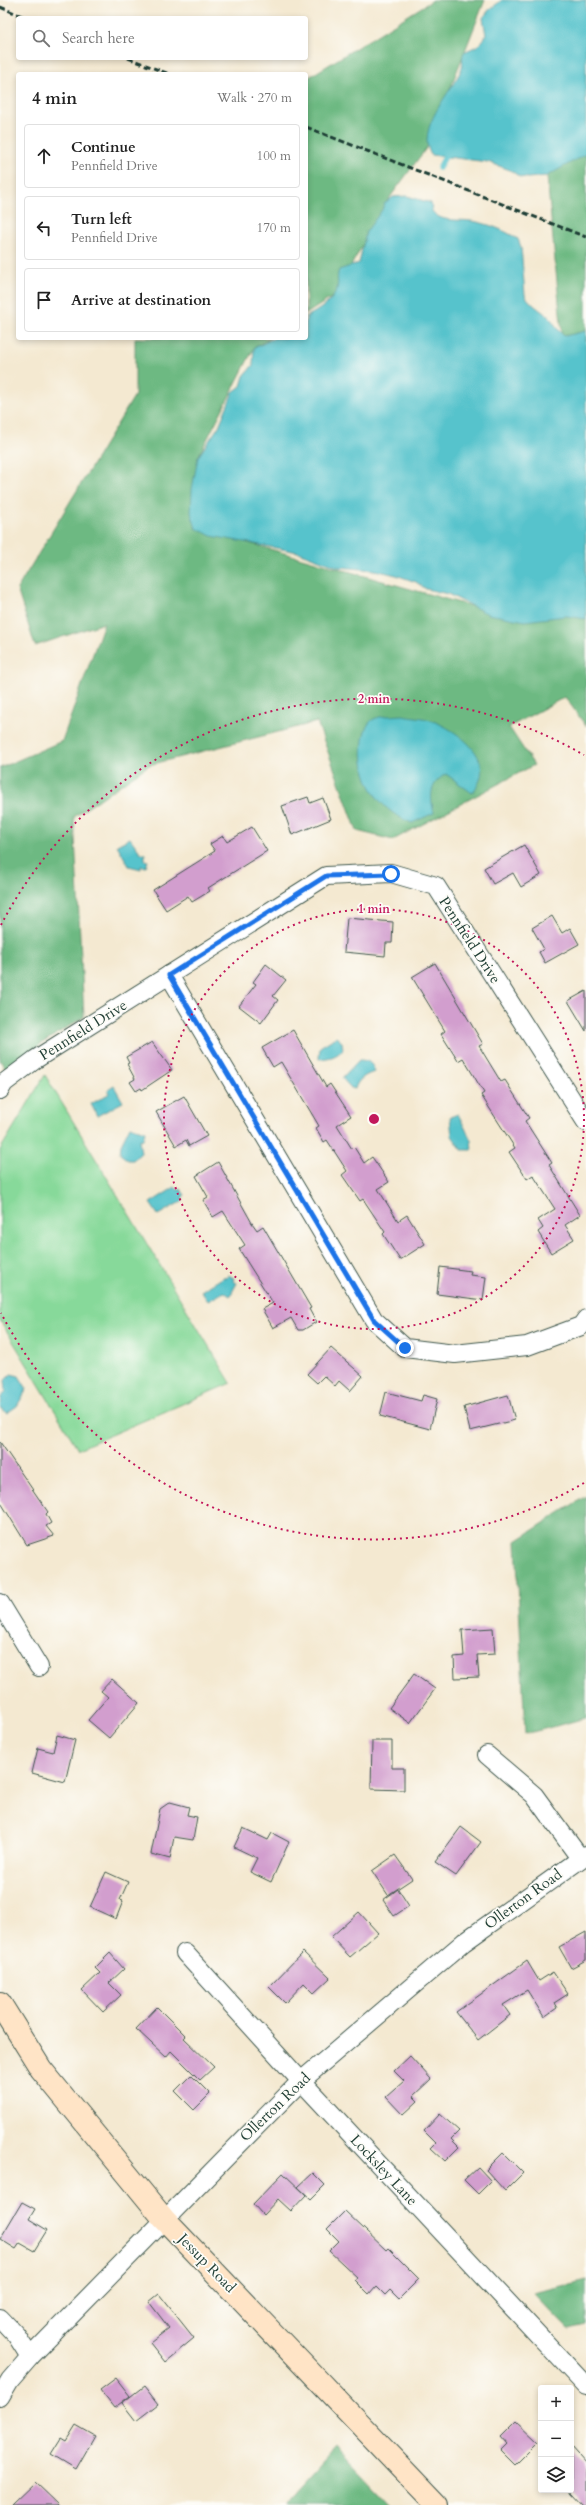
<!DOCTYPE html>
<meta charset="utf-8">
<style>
:root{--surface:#fff;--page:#f6f6f6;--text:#222;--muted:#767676;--line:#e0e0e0}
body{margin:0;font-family:Cardo,serif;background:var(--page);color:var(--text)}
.controls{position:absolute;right:12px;bottom:12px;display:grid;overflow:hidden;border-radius:4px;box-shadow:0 2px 6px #0003}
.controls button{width:36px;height:36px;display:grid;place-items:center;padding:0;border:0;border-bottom:1px solid var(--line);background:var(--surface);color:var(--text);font:20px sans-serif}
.stop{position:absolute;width:12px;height:12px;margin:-9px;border:3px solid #1a73e8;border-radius:50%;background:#fff}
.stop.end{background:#1a73e8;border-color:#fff;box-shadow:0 1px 4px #0008}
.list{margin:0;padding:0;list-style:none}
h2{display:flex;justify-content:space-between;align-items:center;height:52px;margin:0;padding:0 16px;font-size:17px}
h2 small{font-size:13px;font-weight:400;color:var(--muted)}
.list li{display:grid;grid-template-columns:26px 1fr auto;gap:12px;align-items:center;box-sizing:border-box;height:64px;margin:0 8px 8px;padding:0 8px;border:1px solid var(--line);border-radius:4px}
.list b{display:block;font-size:15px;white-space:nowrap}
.list p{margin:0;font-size:13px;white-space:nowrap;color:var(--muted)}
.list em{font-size:13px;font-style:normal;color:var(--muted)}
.icon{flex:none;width:22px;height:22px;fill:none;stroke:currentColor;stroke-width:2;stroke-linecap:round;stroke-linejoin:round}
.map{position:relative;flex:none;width:586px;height:2505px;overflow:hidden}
.search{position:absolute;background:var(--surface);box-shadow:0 2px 6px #0003;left:16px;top:16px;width:292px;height:44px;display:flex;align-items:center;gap:10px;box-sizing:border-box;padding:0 14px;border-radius:4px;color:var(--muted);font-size:15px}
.panel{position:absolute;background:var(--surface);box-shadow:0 2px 6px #0003;left:16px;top:72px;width:292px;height:268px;border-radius:4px}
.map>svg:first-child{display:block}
.green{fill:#87d99a;stroke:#538b67}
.forest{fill:#6db982;stroke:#467b5b}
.water{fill:#56c3cc;stroke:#3a8080}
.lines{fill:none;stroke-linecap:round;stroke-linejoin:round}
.stream{stroke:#56c3cc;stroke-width:5.5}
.building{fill:#d29ece}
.street-casing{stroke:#3f574c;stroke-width:20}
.secondary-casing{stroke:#3f574c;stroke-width:24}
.street{stroke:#fff;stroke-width:18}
.secondary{stroke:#ffe4c6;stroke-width:22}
.rail{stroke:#1f3d34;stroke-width:3;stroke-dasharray:6 3;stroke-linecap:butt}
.route{stroke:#1a73e8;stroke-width:5}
.ring{fill:none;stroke:#c2185b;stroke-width:2;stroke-dasharray:2 4}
.labels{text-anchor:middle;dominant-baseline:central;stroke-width:3.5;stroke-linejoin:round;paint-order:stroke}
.street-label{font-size:15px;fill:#1f3d34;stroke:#fdfcf7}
.centre{fill:#c2185b;stroke:#fdfcf7;stroke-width:2}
.ring-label{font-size:12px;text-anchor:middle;font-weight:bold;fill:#c2185b;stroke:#fdfcf7;stroke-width:3.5;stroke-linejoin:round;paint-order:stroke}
</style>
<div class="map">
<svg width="586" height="2505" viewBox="0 0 586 2505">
<rect width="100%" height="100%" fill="#fdfcf7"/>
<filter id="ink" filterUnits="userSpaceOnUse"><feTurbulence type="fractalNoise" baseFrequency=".025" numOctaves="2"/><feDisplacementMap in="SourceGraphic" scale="8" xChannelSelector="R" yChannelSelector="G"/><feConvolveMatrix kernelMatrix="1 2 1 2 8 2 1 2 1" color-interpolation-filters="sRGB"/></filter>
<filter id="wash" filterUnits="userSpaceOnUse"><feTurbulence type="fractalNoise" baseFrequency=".012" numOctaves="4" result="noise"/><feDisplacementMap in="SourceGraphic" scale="16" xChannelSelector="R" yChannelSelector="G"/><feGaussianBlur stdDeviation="0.9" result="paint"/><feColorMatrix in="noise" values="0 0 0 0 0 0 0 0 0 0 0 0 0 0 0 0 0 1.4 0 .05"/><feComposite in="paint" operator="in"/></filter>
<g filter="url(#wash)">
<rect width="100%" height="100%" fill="#f4e9d1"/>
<!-- green -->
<polygon class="green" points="45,1075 231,1383 78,1449 0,1320 0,1150"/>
<!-- forest -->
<g class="forest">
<polygon points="433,0 485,0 427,147 388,200 334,296 306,314 306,79"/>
<polygon points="586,136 586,341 562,334 547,177"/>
<polygon points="135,338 270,338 254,348 198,457 196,528 516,619 586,613 586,726 565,697 509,727 534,765 393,840 357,831 317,722 149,765 74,817 84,1017 42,1043 8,1073 0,1060 0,768 62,741 104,623 35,646 17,589 135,395"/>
<polygon points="586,1496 586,1718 525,1734 516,1541"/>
<polygon points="586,2280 586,2325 568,2329 533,2293"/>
<polygon points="335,2447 390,2505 282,2505"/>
</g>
<!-- water -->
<g class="water">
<path d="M502 0H586V154L547 176 528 178 520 177 510 170 488 162 431 155C415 128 452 92 461 70 464 64 461 58 464 52 474 47 481 46 486 35L483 18 489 10Z"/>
<path d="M407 196 431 203 432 211C441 223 458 219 471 221 487 223 504 230 518 239L521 247 525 295C531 305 541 310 549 317 555 323 557 331 565 336L586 331V619L566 616 525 621 488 614 448 594 426 589 416 582 396 575 375 570 338 567 298 552 211 536 196 528 191 513 192 489 198 457 219 426 233 392 241 386 244 376 253 365 254 348 274 338H306V317C317 311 333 302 337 289 339 283 336 277 339 270L359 263 366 232 382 210 384 204 393 197Z"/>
<path d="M402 715C412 717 424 717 433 721 460 732 500 761 472 793L446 774C429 784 430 796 434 813L412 823C377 810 358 777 363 740 364 733 367 722 374 719 382 715 394 716 402 715Z"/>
<polygon points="130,838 140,852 145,854 145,860 148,861 146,867 141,866 141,869 129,866 117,845"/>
<path d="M336 1037 342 1042 343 1049C337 1057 329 1058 319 1059L320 1047Z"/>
<path d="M359 1060C369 1060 372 1063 375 1072 366 1074 357 1080 355 1089L351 1088 342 1078Z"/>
<polygon points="114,1086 123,1102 97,1116 91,1104 110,1093 108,1090"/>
<polygon points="458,1114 471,1140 472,1150 462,1150 452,1136 450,1117"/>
<polygon points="130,1126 145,1131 143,1139 139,1140 141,1153 133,1160 128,1160 120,1154 121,1144"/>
<polygon points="175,1187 178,1190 180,1189 185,1195 182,1197 184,1200 158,1215 150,1203"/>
<polygon points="228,1275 234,1278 233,1281 237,1283 230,1296 224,1292 208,1301 201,1291 224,1277 227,1278"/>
<polygon points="11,1374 19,1376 27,1389 17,1406 7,1413 0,1407 1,1397 6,1391 5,1380"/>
</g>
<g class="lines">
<!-- stream -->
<polyline class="stream" points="439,168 448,151"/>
</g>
<g id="blocks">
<!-- building -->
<g class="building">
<polygon points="308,797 310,803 323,798 331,819 292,835 282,806"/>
<polygon points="252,827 267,851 208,888 210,891 192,902 188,896 166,910 153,890 215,851 210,844 223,836 227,842"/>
<polygon points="524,845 541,875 521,887 513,873 493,884 484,868"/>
<polygon points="552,916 562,933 570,928 579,944 545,963 539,952 544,949 532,928"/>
<polygon points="347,918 393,922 392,943 386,943 385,956 344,952"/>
<polygon points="435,963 483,1044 479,1046 501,1082 505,1080 529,1118 525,1121 552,1163 549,1165 580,1215 565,1225 574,1239 551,1253 538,1232 543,1228 538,1220 555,1209 533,1175 527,1179 509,1152 515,1148 481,1095 484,1093 463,1058 458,1061 441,1034 445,1031 412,977"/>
<polygon points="266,964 286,980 273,996 278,1000 261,1023 239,1006 256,984 253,982"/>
<polygon points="586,991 586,1031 568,1001"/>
<polygon points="293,1030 326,1087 330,1084 351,1116 337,1125 352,1149 354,1147 364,1163 372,1157 389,1182 378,1189 398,1221 407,1215 425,1244 400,1260 383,1234 385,1232 363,1199 360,1201 342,1175 347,1171 327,1140 324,1142 316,1128 319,1126 281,1062 273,1067 262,1048"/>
<polygon points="152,1042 172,1070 142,1090 141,1088 136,1091 130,1082 135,1079 127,1064 129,1063 126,1057"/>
<polygon points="184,1096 207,1136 189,1146 186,1140 176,1146 156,1112"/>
<polygon points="218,1162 252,1223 257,1230 263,1226 311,1308 309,1309 316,1322 303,1330 298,1330 291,1318 273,1328 262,1309 273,1303 239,1249 245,1245 223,1211 213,1217 203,1200 208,1197 196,1176"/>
<polygon points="440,1267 471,1271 470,1275 486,1277 483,1300 437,1294"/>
<polygon points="331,1348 363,1376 350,1391 339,1381 335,1386 324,1376 317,1383 307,1374"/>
<polygon points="386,1392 421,1401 423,1395 437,1399 430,1429 380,1416"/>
<polygon points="508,1395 515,1420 470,1431 464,1407"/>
<polygon points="0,1442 48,1512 46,1514 51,1523 46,1526 54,1536 27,1545 0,1501"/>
<polygon points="493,1628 495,1654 477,1655 479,1677 455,1678 454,1657 464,1656 462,1630"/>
<polygon points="414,1674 435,1689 410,1723 389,1708"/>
<polygon points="112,1679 139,1703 109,1738 88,1720 108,1697 101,1691"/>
<polygon points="57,1735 75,1740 65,1782 32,1773 38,1748 53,1752"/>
<polygon points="372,1741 392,1741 392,1768 404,1768 404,1790 371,1789"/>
<polygon points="170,1802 189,1807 187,1815 197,1817 193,1840 174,1837 170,1859 151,1854 160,1809"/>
<polygon points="461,1827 481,1842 456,1876 435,1862"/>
<polygon points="243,1828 268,1840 272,1833 289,1842 271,1882 250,1872 257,1858 234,1847"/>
<polygon points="395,1855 412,1879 388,1895 372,1871"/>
<polygon points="106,1872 128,1882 120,1900 123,1901 116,1919 90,1907"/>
<polygon points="398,1889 409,1906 394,1916 383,1900"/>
<polygon points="359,1912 378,1933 350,1957 331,1937"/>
<polygon points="586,1932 586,1960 571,1968 559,1947"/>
<polygon points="303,1952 330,1978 314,1993 304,1983 285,2003 269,1987"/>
<polygon points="110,1953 124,1969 109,1983 121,1995 103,2012 82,1990 100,1973 95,1968"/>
<polygon points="527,1961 539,1981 553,1972 568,1994 554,2003 557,2008 544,2017 527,1990 503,2005 510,2015 478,2040 456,2012"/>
<polygon points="157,2007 186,2036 184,2038 214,2067 200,2080 171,2051 166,2057 136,2029"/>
<polygon points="410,2056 431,2079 413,2096 418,2101 403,2115 386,2097 404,2081 394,2071"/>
<polygon points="191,2075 210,2094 194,2110 175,2091"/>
<polygon points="440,2114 459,2131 451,2139 459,2147 445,2161 431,2148 436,2143 424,2131"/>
<polygon points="503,2153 523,2173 505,2191 486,2170"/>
<polygon points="478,2167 491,2181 478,2194 464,2180"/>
<polygon points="283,2173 306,2195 291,2211 278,2199 263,2215 253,2204"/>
<polygon points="313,2173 325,2185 311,2199 298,2187"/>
<polygon points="22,2202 35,2209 29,2219 47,2230 34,2251 20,2243 16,2249 0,2239"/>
<polygon points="345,2211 386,2250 388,2248 419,2279 399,2299 390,2290 385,2295 376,2286 369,2294 355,2280 358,2278 329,2251 339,2241 327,2229"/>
<polygon points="159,2294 194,2338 165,2362 150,2343 169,2328 149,2302"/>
<polygon points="116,2378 130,2396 114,2408 100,2390"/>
<polygon points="144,2386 158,2404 136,2421 122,2403"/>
<polygon points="516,2421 538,2442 515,2465 500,2450 506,2444 500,2437"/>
<polygon points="76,2425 95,2436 76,2469 51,2454 61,2438 66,2441"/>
<polygon points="571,2446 586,2463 586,2505 583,2505 571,2492"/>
<polygon points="35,2482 59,2505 11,2505"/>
</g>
</g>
</g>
<g filter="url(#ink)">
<use href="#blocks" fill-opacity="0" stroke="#3f574c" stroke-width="1"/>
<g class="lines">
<defs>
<g id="street">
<polyline points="169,975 374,1320 405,1348 455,1354 527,1346 581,1326 586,1319"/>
<polyline points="0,1090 4,1083 36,1059 326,876 391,873 436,886 586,1122"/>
<polyline points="0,1603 39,1667"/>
<polyline points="487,1755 534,1795 580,1858"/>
<polyline points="185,1953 301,2081 586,2386"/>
<polyline points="0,2318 16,2335 30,2357"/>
<polyline points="0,2397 10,2380 30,2357 301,2081 464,1942 586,1855"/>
</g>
<polyline id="secondary" points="0,2003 41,2069 164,2219 437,2505"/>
</defs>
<!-- street casing -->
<use href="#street" class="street-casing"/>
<!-- secondary casing -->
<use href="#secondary" class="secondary-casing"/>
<!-- street -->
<use href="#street" class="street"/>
<!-- secondary -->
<use href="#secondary" class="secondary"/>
<!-- rail -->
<g class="rail">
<polyline points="0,7 27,18"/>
<polyline points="128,58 169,74"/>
<polyline points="306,127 586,237"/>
</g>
</g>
</g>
<g class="lines" filter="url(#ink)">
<!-- route -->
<polyline class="route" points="391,874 326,876 169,975 374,1320 405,1348"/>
</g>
<!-- distance rings -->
<g class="ring">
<circle cx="374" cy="1119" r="210"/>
<path d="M584 1483A420 420 0 0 1 1 1313M1 925A420 420 0 0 1 584 755"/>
</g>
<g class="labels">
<!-- street labels -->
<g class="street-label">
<text transform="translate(470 940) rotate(57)">Pennfield Drive</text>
<text transform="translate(83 1030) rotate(-32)">Pennfield Drive</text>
<text transform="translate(523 1899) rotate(-36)">Ollerton Road</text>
<text transform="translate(275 2107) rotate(-44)">Ollerton Road</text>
<text transform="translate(384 2170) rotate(47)">Locksley Lane</text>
<text transform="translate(207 2263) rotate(46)">Jessup Road</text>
</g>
</g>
<circle cx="374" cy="1119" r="6" class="centre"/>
<g class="ring-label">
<text x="374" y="703">2 min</text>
<text x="374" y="913">1 min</text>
</g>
</svg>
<div class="controls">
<button>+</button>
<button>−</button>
<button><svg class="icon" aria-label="layers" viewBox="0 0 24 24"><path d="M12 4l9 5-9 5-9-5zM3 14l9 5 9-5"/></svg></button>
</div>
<div class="stop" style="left:391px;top:874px"></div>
<div class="stop end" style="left:405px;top:1348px"></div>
<div class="search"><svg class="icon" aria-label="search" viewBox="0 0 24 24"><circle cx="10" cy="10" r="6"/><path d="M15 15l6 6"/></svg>Search here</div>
<section class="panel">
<h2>4 min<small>Walk · 270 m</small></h2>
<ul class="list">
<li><svg class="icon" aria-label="ahead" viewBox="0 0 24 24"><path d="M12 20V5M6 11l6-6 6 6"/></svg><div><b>Continue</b><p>Pennfield Drive</p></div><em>100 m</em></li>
<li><svg class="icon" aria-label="left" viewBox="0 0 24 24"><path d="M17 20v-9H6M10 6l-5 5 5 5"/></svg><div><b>Turn left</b><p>Pennfield Drive</p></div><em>170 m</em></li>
<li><svg class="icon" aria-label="arrive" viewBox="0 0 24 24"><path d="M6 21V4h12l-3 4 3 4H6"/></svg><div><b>Arrive at destination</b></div></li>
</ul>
</section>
</div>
